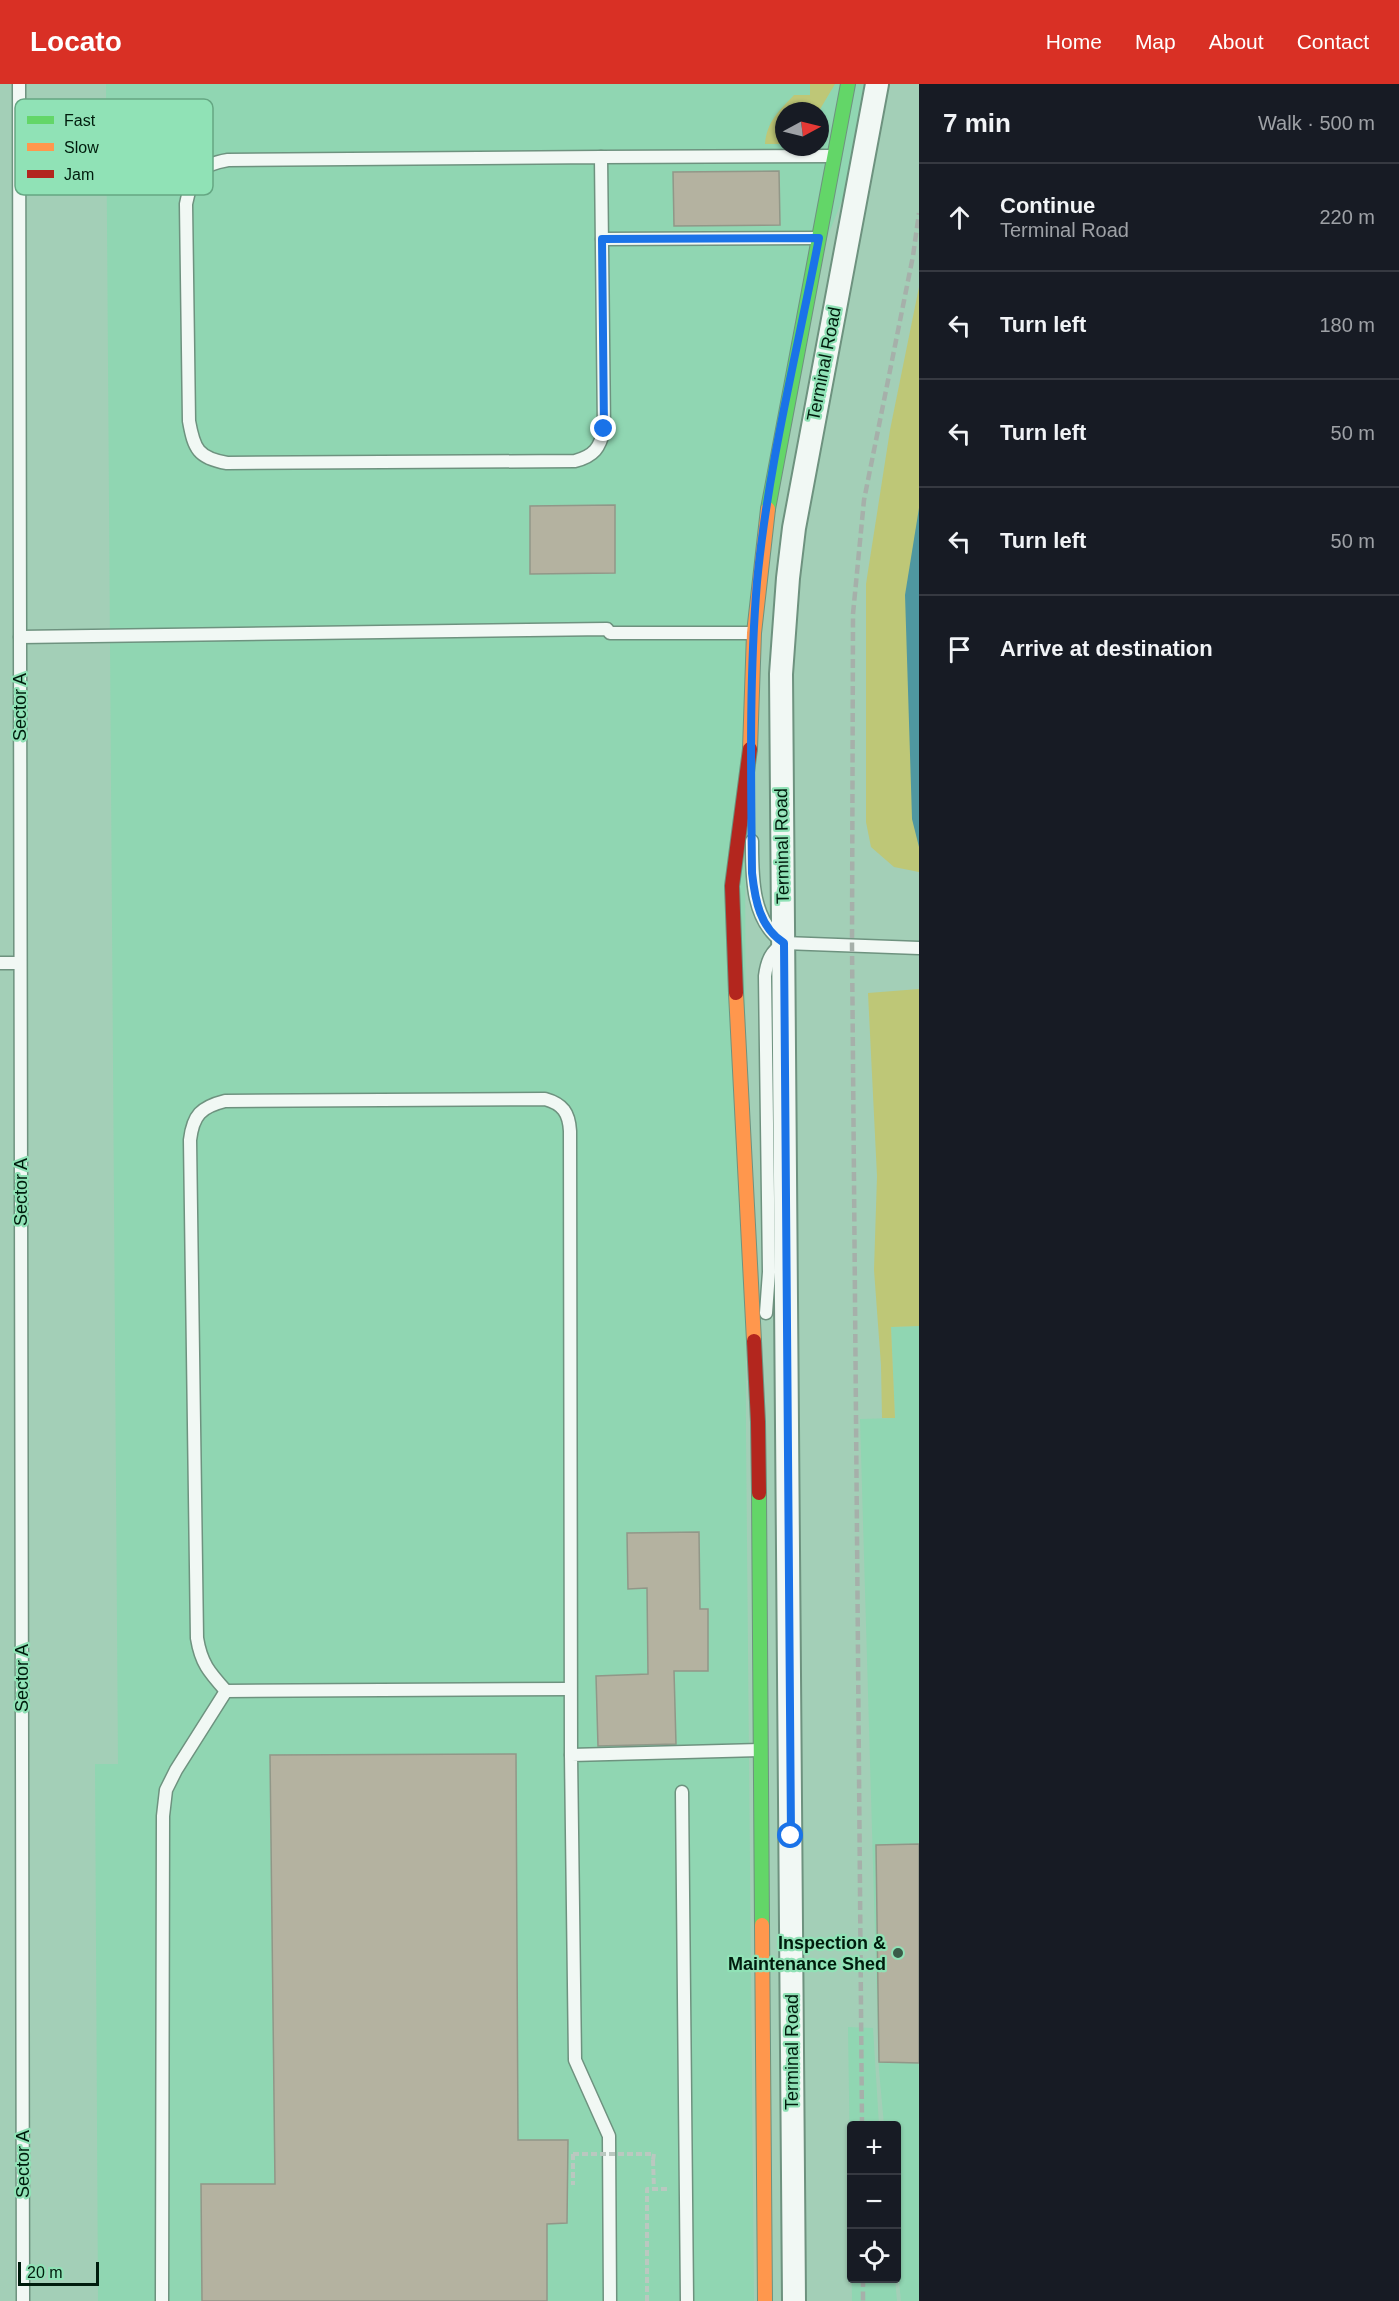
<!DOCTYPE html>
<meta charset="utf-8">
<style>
:root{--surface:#171b24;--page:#20242c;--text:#f1f3f6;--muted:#9ea1a6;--line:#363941;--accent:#d93025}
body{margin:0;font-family:Helvetica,sans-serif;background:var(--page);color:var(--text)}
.controls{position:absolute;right:18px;bottom:18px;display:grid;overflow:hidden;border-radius:6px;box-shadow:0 2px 4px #0004}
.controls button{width:54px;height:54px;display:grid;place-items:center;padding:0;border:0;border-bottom:2px solid var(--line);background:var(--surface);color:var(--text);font:30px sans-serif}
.compass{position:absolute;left:775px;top:18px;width:54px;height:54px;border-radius:50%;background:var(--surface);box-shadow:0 2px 4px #0004;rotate:83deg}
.scale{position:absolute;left:18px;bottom:15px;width:81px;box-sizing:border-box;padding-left:6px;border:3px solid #001c0d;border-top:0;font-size:16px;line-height:21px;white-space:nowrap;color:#001c0d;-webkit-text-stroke:4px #90e2b6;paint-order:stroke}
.stop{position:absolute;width:18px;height:18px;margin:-14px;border:4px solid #1a73e8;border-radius:50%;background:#fff}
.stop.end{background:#1a73e8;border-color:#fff;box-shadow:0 2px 6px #0008}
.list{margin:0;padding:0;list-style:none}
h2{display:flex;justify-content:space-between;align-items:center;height:78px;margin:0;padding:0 24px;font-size:26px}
h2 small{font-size:20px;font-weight:400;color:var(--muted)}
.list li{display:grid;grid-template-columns:39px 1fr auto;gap:18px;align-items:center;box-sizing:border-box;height:108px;padding:0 24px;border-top:2px solid var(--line)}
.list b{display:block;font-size:22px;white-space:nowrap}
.list p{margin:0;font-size:20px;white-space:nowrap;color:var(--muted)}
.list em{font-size:20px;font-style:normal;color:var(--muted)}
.icon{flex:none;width:33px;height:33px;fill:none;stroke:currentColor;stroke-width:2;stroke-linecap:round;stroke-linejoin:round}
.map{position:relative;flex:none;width:919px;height:2217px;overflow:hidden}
header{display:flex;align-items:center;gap:36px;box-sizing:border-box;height:84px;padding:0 30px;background:var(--accent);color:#fff}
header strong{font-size:28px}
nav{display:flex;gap:33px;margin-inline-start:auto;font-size:21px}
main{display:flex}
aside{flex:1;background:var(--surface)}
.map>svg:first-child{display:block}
.built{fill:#90d6b2;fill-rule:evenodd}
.green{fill:#bec777}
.water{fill:#4f97a0}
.building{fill:#b4b2a0;stroke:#919788;stroke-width:1.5}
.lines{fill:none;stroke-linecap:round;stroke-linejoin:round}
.lane-casing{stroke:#6e927f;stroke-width:15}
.street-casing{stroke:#6e927f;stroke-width:26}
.fast-casing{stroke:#6e927f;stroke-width:16}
.slow-casing{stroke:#6e927f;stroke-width:16}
.jam-casing{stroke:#6e927f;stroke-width:16}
.path{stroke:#bac8c0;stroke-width:4;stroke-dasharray:6 3;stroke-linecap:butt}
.lane{stroke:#f1f8f4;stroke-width:12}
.street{stroke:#f1f8f4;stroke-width:22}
.fast{stroke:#63d668;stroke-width:14}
.slow{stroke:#ff974d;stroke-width:14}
.jam{stroke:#b3261e;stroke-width:14}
.rail{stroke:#a6b0aa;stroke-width:4.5;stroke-dasharray:9 4.5;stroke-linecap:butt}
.path-bridge{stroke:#bac8c0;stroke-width:4;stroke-dasharray:6 3;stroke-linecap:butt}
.route{stroke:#1a73e8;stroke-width:8}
.poi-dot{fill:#395b48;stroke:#90e2b6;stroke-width:2}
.labels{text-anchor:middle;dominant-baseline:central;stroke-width:4.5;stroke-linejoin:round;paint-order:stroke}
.street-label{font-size:18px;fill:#001c0d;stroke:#90e2b6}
.poi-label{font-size:18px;font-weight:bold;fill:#001c0d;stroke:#90e2b6;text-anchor:end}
.key{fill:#90e2b6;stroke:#65a783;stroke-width:1.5}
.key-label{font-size:16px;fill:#001c0d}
</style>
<header>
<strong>Locato</strong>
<nav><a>Home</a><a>Map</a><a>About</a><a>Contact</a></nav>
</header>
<main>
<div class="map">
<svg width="919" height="2217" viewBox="0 0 919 2217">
<rect width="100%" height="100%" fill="#a3cfb7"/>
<!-- built -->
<g class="built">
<path d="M106 0H888L795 235 745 601 746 1350 754 2217H98L95 1680H118ZM784 27H820V63H784Z"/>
<polygon points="919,1242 919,2217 901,2217 896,2166 896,2042 884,2041 879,1986 860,1335 895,1334 891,1243"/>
<polygon points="848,1943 873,1944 879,2041 852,2042 852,2194 895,2195 897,2217 852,2217"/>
</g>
<!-- green -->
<g class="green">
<path d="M810 0H835L819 27H784V60H765C767 37 779 27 794 11H810Z"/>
<polygon points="919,203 919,788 894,783 871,763 866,738 866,500 890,346"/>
<polygon points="919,905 919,1242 891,1243 895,1334 882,1334 881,1281 874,1186 877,1092 868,909"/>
</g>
<!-- water -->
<polygon class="water" points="919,424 919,763 912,735 905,511"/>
<!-- building -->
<g class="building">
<polygon points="779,87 780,141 674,142 673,88"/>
<polygon points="615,421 615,489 530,490 530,422"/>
<polygon points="699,1448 700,1525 708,1525 708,1587 674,1587 676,1660 598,1662 596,1592 648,1590 647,1504 628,1505 627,1449"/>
<polygon points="516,1670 518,2056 568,2056 567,2139 547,2140 547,2217 202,2217 201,2100 275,2100 270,1671"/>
<polygon points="919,1760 919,1979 879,1978 876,1761"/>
</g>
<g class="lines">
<defs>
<g id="lane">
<polyline points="19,0 23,2217"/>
<path d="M601 73 604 345C600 364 594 372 575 377L227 379C198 374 194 365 189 337L186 120C192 91 198 81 228 76Z"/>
<polyline points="601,73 834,72"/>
<polyline points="602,155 819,154"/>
<polyline points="20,553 607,545 610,549 753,549"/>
<path d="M752 757C752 792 751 837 784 859 771 867 767 877 765 892L769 1188 766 1229"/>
<polyline points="784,859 919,864"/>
<polyline points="0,879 20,879"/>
<path d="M226 1607C209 1588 201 1579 197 1554L190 1056C193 1031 201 1023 225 1017L545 1015C563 1020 569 1029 570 1047L571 1671"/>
<polyline points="682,1708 687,2217"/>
<polyline points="162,2217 163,1732 166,1706 176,1686 226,1607 570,1605"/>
<polyline points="610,2217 609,2052 575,1976 571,1671 760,1666"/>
</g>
<polyline id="street" points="794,2217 781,590 788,494 794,444 877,0"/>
<g id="fast">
<polyline points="768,425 848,0"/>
<polyline points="759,1409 762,1841"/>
</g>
<g id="slow">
<polyline points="750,665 754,549 768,425"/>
<polyline points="736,909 754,1257"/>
<polyline points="762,1841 765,2217"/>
</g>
<g id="jam">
<polyline points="736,909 732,802 750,665"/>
<polyline points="754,1257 758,1338 759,1409"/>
</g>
</defs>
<!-- lane casing -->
<use href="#lane" class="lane-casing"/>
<!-- street casing -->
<use href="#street" class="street-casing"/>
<!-- fast casing -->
<use href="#fast" class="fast-casing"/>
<!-- slow casing -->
<use href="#slow" class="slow-casing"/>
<!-- jam casing -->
<use href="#jam" class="jam-casing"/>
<!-- path -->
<g class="path">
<polyline points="573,2070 573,2101"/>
<polyline points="653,2076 654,2105 668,2105"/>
<polyline points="647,2217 647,2105 654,2105"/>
</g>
<!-- lane -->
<use href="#lane" class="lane"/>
<!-- street -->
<use href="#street" class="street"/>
<!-- fast -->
<use href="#fast" class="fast"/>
<!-- slow -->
<use href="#slow" class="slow"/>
<!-- jam -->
<use href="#jam" class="jam"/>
<!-- rail -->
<g class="rail">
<polyline points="862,2042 852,861 853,530 864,416 913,172 919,129"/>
<polyline points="863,2194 863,2217"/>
</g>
<!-- path-bridge -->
<polyline class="path-bridge" points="573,2070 654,2070 653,2076"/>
</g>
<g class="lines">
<!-- route -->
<path class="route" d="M604 345 602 155 819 154C797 268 768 382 757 498 749 595 751 692 752 789 755 816 760 844 784 859L791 1752"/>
</g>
<!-- markers -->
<circle class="poi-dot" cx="898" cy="1869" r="6"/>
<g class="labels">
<!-- street labels -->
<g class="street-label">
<text transform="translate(824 280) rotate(-79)">Terminal Road</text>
<text transform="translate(20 623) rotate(-90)">Sector A</text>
<text transform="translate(782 762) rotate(-91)">Terminal Road</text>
<text transform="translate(21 1108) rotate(-90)">Sector A</text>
<text transform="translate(22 1594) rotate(-90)">Sector A</text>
<text transform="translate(792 1968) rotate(-90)">Terminal Road</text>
<text transform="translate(23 2080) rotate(-90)">Sector A</text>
</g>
<!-- poi labels -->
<g class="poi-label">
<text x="886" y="1859">Inspection &amp;<tspan x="886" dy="21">Maintenance Shed</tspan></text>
</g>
</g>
<!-- legend -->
<rect x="15" y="15" width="198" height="96" rx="9" class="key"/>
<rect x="27" y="32" width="27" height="8" fill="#63d668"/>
<rect x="27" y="59" width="27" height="8" fill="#ff974d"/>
<rect x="27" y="86" width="27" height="8" fill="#b3261e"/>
<g class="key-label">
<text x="64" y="42">Fast</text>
<text x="64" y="69">Slow</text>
<text x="64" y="96">Jam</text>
</g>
</svg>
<div class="controls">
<button>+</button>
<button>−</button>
<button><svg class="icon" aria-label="locate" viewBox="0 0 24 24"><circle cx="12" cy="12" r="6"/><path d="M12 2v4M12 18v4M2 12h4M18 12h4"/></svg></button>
</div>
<svg class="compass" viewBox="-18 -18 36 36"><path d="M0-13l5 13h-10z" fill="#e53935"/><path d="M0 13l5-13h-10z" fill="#9ea1a6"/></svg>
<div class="scale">20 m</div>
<div class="stop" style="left:791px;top:1752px"></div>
<div class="stop end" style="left:604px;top:345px"></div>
</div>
<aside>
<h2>7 min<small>Walk · 500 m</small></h2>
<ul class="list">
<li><svg class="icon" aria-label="ahead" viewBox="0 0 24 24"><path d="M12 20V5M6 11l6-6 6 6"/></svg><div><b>Continue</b><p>Terminal Road</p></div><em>220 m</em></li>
<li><svg class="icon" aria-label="left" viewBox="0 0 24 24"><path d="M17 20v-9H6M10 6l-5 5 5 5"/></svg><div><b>Turn left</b></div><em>180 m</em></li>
<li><svg class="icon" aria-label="left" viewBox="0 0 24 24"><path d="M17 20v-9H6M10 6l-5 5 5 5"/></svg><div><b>Turn left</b></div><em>50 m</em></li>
<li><svg class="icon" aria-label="left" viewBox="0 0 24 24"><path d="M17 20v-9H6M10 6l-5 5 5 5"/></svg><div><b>Turn left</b></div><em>50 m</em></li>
<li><svg class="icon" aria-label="arrive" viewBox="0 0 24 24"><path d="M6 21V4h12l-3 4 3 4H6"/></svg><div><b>Arrive at destination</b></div></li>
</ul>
</aside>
</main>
